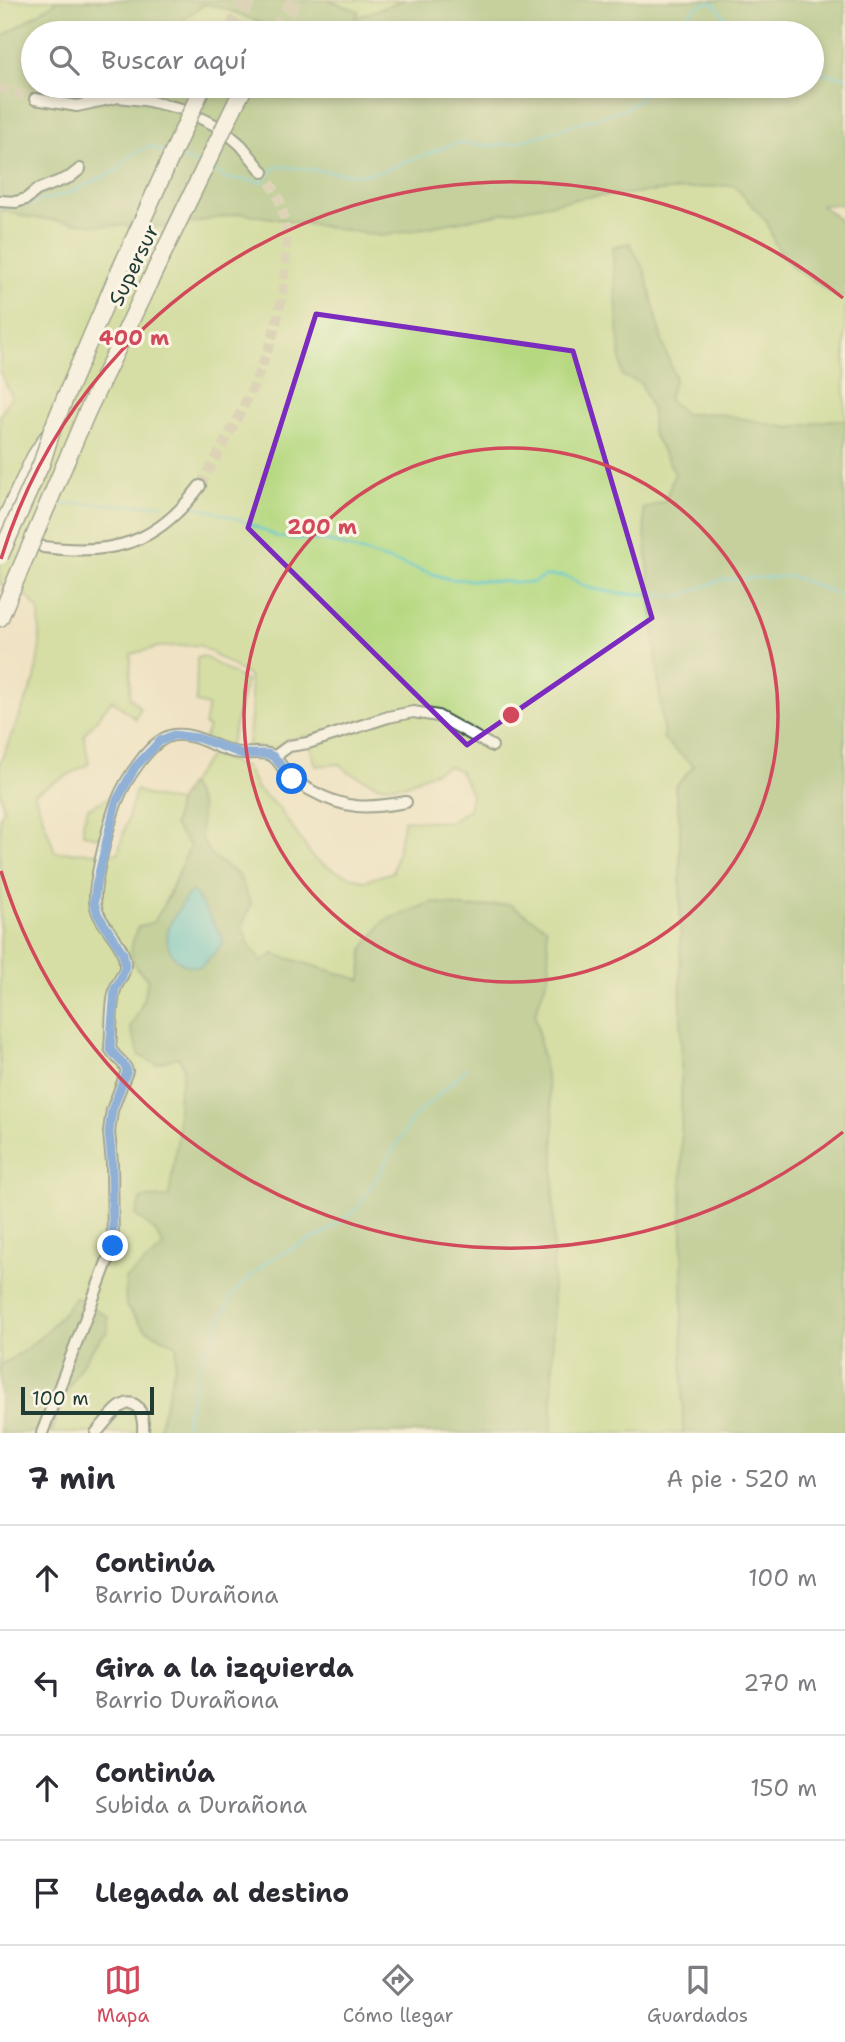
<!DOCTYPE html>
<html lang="es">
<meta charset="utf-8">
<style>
:root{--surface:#fff;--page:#f2f2f3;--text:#2b2b33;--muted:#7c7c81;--line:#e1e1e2;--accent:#d1495b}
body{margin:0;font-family:"Shantell Sans",sans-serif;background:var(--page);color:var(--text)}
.scale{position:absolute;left:21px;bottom:18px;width:133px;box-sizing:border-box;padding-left:7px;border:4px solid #1f3d34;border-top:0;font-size:19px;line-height:24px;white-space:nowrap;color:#1f3d34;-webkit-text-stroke:5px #fcf5e5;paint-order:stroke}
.stop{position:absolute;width:21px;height:21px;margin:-16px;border:5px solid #1a73e8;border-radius:50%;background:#fff}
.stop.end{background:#1a73e8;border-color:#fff;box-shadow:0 2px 7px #0008}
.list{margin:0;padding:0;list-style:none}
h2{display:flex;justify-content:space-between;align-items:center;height:91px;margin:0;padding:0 28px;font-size:30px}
h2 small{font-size:23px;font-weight:400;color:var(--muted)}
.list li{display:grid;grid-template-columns:46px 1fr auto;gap:21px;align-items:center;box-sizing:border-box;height:105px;padding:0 28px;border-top:2px solid var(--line)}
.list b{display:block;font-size:26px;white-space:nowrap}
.list p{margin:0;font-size:23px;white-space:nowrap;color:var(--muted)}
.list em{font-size:23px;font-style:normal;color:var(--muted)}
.icon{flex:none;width:38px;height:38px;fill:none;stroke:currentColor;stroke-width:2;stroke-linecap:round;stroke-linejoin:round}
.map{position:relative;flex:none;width:845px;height:1433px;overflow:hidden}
.search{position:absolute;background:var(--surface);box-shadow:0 4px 10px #0003;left:21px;right:21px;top:21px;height:77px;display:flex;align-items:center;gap:18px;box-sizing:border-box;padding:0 24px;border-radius:38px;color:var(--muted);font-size:26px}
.sheet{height:511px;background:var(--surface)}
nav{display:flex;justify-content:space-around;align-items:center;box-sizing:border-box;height:98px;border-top:2px solid var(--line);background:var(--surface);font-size:19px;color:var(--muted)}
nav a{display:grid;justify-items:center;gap:4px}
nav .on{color:var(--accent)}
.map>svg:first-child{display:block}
.green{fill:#b6d880;stroke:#6a8a5a;stroke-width:2}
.forest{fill:#90b86e;stroke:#587a51;stroke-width:2;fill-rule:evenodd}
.water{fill:#57c5cb;stroke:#3b8180;stroke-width:2}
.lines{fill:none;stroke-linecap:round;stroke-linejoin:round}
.stream{stroke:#57c5cb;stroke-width:2.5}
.minor-tunnel{stroke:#c6c2a8;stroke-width:10;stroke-dasharray:10 5;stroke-linecap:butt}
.highway-tunnel{stroke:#c6c2a8;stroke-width:16;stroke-dasharray:16 8;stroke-linecap:butt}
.minor-casing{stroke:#3e564a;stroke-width:14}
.highway-casing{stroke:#3e564a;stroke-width:19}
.minor{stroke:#fff;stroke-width:10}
.highway{stroke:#fff;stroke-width:16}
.highway-bridge-casing{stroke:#3e564a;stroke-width:19;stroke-linecap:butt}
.highway-bridge{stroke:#fff;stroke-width:16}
.route{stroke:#1a73e8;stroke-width:9}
.marked{fill:none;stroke:#7b2cbf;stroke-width:5;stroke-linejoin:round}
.ring{fill:none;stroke:#d1495b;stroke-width:3.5}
.labels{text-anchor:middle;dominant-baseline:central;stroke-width:6;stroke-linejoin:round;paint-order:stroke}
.street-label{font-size:21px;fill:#1f3d34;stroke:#fcf5e5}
.centre{fill:#d1495b;stroke:#fcf5e5;stroke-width:3.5}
.ring-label{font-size:21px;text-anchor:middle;font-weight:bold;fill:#d1495b;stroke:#fcf5e5;stroke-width:6;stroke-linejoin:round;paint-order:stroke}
</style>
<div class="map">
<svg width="845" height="1433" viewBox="0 0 845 1433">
<rect width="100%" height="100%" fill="#fcf5e5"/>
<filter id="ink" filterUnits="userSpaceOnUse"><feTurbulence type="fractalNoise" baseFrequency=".0143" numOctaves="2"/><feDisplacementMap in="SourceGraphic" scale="14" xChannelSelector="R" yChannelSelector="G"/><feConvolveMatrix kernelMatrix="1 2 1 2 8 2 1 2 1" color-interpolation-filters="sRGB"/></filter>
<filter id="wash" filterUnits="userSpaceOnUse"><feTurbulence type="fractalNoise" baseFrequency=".00686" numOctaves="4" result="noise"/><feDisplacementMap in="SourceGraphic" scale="28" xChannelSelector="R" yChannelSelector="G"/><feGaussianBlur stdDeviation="1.57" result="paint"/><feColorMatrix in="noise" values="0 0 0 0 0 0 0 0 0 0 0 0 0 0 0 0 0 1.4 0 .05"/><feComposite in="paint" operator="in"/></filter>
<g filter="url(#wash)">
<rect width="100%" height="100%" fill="#f0e3c5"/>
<!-- green -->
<g class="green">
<polygon points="0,0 59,0 0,38"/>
<polygon points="328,0 404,0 354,19 358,11"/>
<polygon points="205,4 223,8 287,33 183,33 185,18"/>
<path d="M734 185 767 222 775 244 834 294 845 297V421L832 420 790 428 715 414H685L668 399 675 377 662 341 645 271 641 383 652 412V433L675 473 665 501 643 510 664 740 694 766 675 787 680 821 683 1433H552L554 1122 535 1014 550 970 509 904 468 908 433 902 363 949 361 980 274 954 262 962 249 945 242 926 251 904 239 876 212 856 201 838V806L189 784 211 754 247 768 257 789 278 807 314 859 336 871 364 881 393 872 404 820 450 822 470 808 471 793 459 770 448 766 404 785 379 786 349 772 339 764 316 766 307 736 287 740 273 750 248 746 252 707 249 676 199 645 159 647 131 654 130 697 140 708 136 719 112 700 84 735 89 764 34 793 55 852 118 853 136 790 149 796 178 802 174 826 190 846C172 887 152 927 136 969L148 978C146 997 141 1011 130 1027L156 1064 178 1057 184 1067 178 1099V1135L169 1197 155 1231 164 1247 125 1280 126 1306 145 1329 177 1345 175 1366 158 1433H52C63 1392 80 1361 108 1330L75 1297C55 1326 32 1349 0 1365V816L4 810 0 792V763L35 679 40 644 39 611 28 597 0 584V415L12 396 0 373V209L27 217 97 225 173 227 241 213 382 236 586 197Z"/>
<polygon points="203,656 246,681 230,745 204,739 209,727 204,725 208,706 196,703 197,658"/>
<polygon points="114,795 104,838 83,834 83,823 88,808"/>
</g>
<!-- forest -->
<g class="forest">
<path d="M59 0H328L359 11 355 18 404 0H845V205H821L845 224V297L834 294 792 267 775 244 767 222 734 185 586 197 382 236 241 213 173 227 97 225 27 217 0 209V38ZM205 4 223 8 287 33H812V86H33V33H183L185 18Z"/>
<polygon points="630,243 645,271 662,341 675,378 668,399 685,414 715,413 790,428 832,420 845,421 845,1433 683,1433 680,821 675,787 694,766 664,740 643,509 665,501 675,473 652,432 652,412 641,383 622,376 612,247"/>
<path d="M189 784 201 806V838L212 856 239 876 251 904 242 926 249 945 262 962 274 954 361 980 363 949 385 920 433 902 468 908 509 904 546 927 550 970 535 1014 554 1122 552 1433H158L175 1366 177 1345 145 1329 126 1306 125 1279 164 1247 155 1231 135 1215 142 1198 169 1197 178 1135V1099L184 1067 178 1057 156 1064 140 1056 130 1027C141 1011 145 997 148 978 127 962 128 950 138 927L154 922 169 896 190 846 174 826 178 802Z"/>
<path d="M75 1297 108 1317V1330C80 1361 63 1392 52 1433H0V1365C32 1349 55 1326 75 1297Z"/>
</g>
<!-- water -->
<path class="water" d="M193 891 223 938 222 945 201 967C175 967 160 947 171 922 173 917 177 913 180 908 184 900 185 896 193 891Z"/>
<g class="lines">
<!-- stream -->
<g class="stream">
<path d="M677 33C685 18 694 1 714 3L738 33"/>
<polyline points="812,71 845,77"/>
<polyline points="178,157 198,164"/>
<polyline points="211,168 225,178 262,182 277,166 360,175 382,171 456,143 492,146 515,143 625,109 638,100 648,86"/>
<polyline points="24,205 69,193 118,170 131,155 149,146 165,152"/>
<polyline points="0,208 14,207"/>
<path d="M61 505C95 500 128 508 162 504"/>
<polyline points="195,506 241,520 278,537 331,542 449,579 532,583 545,576 565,576 589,588 621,594 653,594 679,597 720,580 791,576 845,597"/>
<polyline points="183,1433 199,1366 233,1293 269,1260 325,1233 358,1208 413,1118 467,1068"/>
</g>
</g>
</g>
<g filter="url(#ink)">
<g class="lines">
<!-- minor-tunnel -->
<g class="minor-tunnel">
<polyline points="0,88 35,99"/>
<path d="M200 486C239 417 280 349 285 268 287 246 287 226 281 205 278 193 269 182 263 172"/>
</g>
<!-- highway-tunnel -->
<g class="highway-tunnel">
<polyline points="230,33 248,0"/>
<polyline points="274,33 295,0"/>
</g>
<defs>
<g id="minor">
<polyline points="35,99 77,106 118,97 144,100 182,109 221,128 241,145 263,172"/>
<polyline points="0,201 16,202 26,199 37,190 70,177 80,169"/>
<path d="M43 547C113 556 157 544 200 486"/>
<polyline points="274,757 289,746 308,743 388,717 413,712 438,716 492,746"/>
<path d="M42 1433 113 1246 112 1163 109 1132 112 1110 127 1071C125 1062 114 1057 110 1048 112 1030 110 1008 115 990 117 981 125 975 125 966 126 940 95 925 95 899 94 881 110 819 117 801 125 781 151 738 174 735 194 732 215 748 234 752 246 755 261 751 271 755 280 760 284 772 291 779 296 783 304 786 310 790 346 810 367 809 406 802"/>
<path d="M96 1433C104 1424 111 1414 120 1407 140 1394 144 1419 143 1433"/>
</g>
<g id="highway">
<polyline points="236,103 245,86"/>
<polyline points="67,393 115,281"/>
<polyline points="87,412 142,297"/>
<polyline points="0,531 35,457 47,438"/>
<polyline points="0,618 14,584"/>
</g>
</defs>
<!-- minor casing -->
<use href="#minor" class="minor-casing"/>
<!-- highway casing -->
<use href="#highway" class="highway-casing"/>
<!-- minor -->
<use href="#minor" class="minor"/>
<!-- highway -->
<use href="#highway" class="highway"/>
<defs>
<g id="highway-bridge">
<polyline points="115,281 202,88"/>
<polyline points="142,297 236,103"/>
<polyline points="0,556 42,462 52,430 67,393"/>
<polyline points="14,584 87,412"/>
</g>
</defs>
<!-- highway-bridge casing -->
<use href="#highway-bridge" class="highway-bridge-casing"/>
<!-- highway-bridge -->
<use href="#highway-bridge" class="highway-bridge"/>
</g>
</g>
<g class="lines" filter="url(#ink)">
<!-- route -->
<path class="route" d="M113 1246 112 1163 109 1132 112 1110 127 1071C125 1062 114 1057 110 1048L115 989 122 976 125 966 123 953 98 915 94 902 96 886 116 802 135 767 160 741 174 735 198 738 243 754H268L274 757 292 779"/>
</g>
<!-- marked area -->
<path d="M0 0H845V1433H0ZM316 314 573 351 652 618 467 745 248 528Z" fill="#f0e3c5" fill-opacity=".55" fill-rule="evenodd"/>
<path class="marked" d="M316 314 573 351 652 618 467 745 248 528Z"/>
<!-- distance rings -->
<g class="ring">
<circle cx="511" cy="715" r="267"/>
<path d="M843 1132A533 533 0 0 1 1 871M1 559A533 533 0 0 1 843 298"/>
</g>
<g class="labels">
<!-- street labels -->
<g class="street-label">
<text transform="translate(134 265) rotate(-64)">Supersur</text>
</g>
</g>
<circle cx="511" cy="715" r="10" class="centre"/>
<g class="ring-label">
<text x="134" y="345">400 m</text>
<text x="322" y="534">200 m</text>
</g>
</svg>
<div class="scale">100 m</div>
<div class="stop" style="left:292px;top:779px"></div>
<div class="stop end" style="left:113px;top:1246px"></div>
<div class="search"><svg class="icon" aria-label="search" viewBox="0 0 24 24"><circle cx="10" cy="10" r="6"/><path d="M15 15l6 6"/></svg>Buscar aquí</div>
</div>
<section class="sheet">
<h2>7 min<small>A pie · 520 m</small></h2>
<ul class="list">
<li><svg class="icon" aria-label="ahead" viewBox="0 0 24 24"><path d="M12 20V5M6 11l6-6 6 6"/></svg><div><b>Continúa</b><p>Barrio Durañona</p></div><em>100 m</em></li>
<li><svg class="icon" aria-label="left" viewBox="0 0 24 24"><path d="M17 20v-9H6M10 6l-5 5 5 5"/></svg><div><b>Gira a la izquierda</b><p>Barrio Durañona</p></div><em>270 m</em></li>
<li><svg class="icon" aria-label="ahead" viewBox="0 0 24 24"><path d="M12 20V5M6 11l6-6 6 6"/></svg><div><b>Continúa</b><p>Subida a Durañona</p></div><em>150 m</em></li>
<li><svg class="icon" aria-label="arrive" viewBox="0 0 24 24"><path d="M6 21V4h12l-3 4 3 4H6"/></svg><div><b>Llegada al destino</b></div></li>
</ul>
</section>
<nav>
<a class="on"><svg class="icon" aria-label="map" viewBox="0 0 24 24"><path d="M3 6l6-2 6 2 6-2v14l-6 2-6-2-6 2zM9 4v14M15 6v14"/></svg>Mapa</a>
<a><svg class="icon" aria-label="directions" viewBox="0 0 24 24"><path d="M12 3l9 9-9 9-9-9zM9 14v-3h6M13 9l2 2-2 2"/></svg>Cómo llegar</a>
<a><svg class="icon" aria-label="saved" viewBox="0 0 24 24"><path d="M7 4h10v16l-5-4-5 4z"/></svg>Guardados</a>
</nav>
